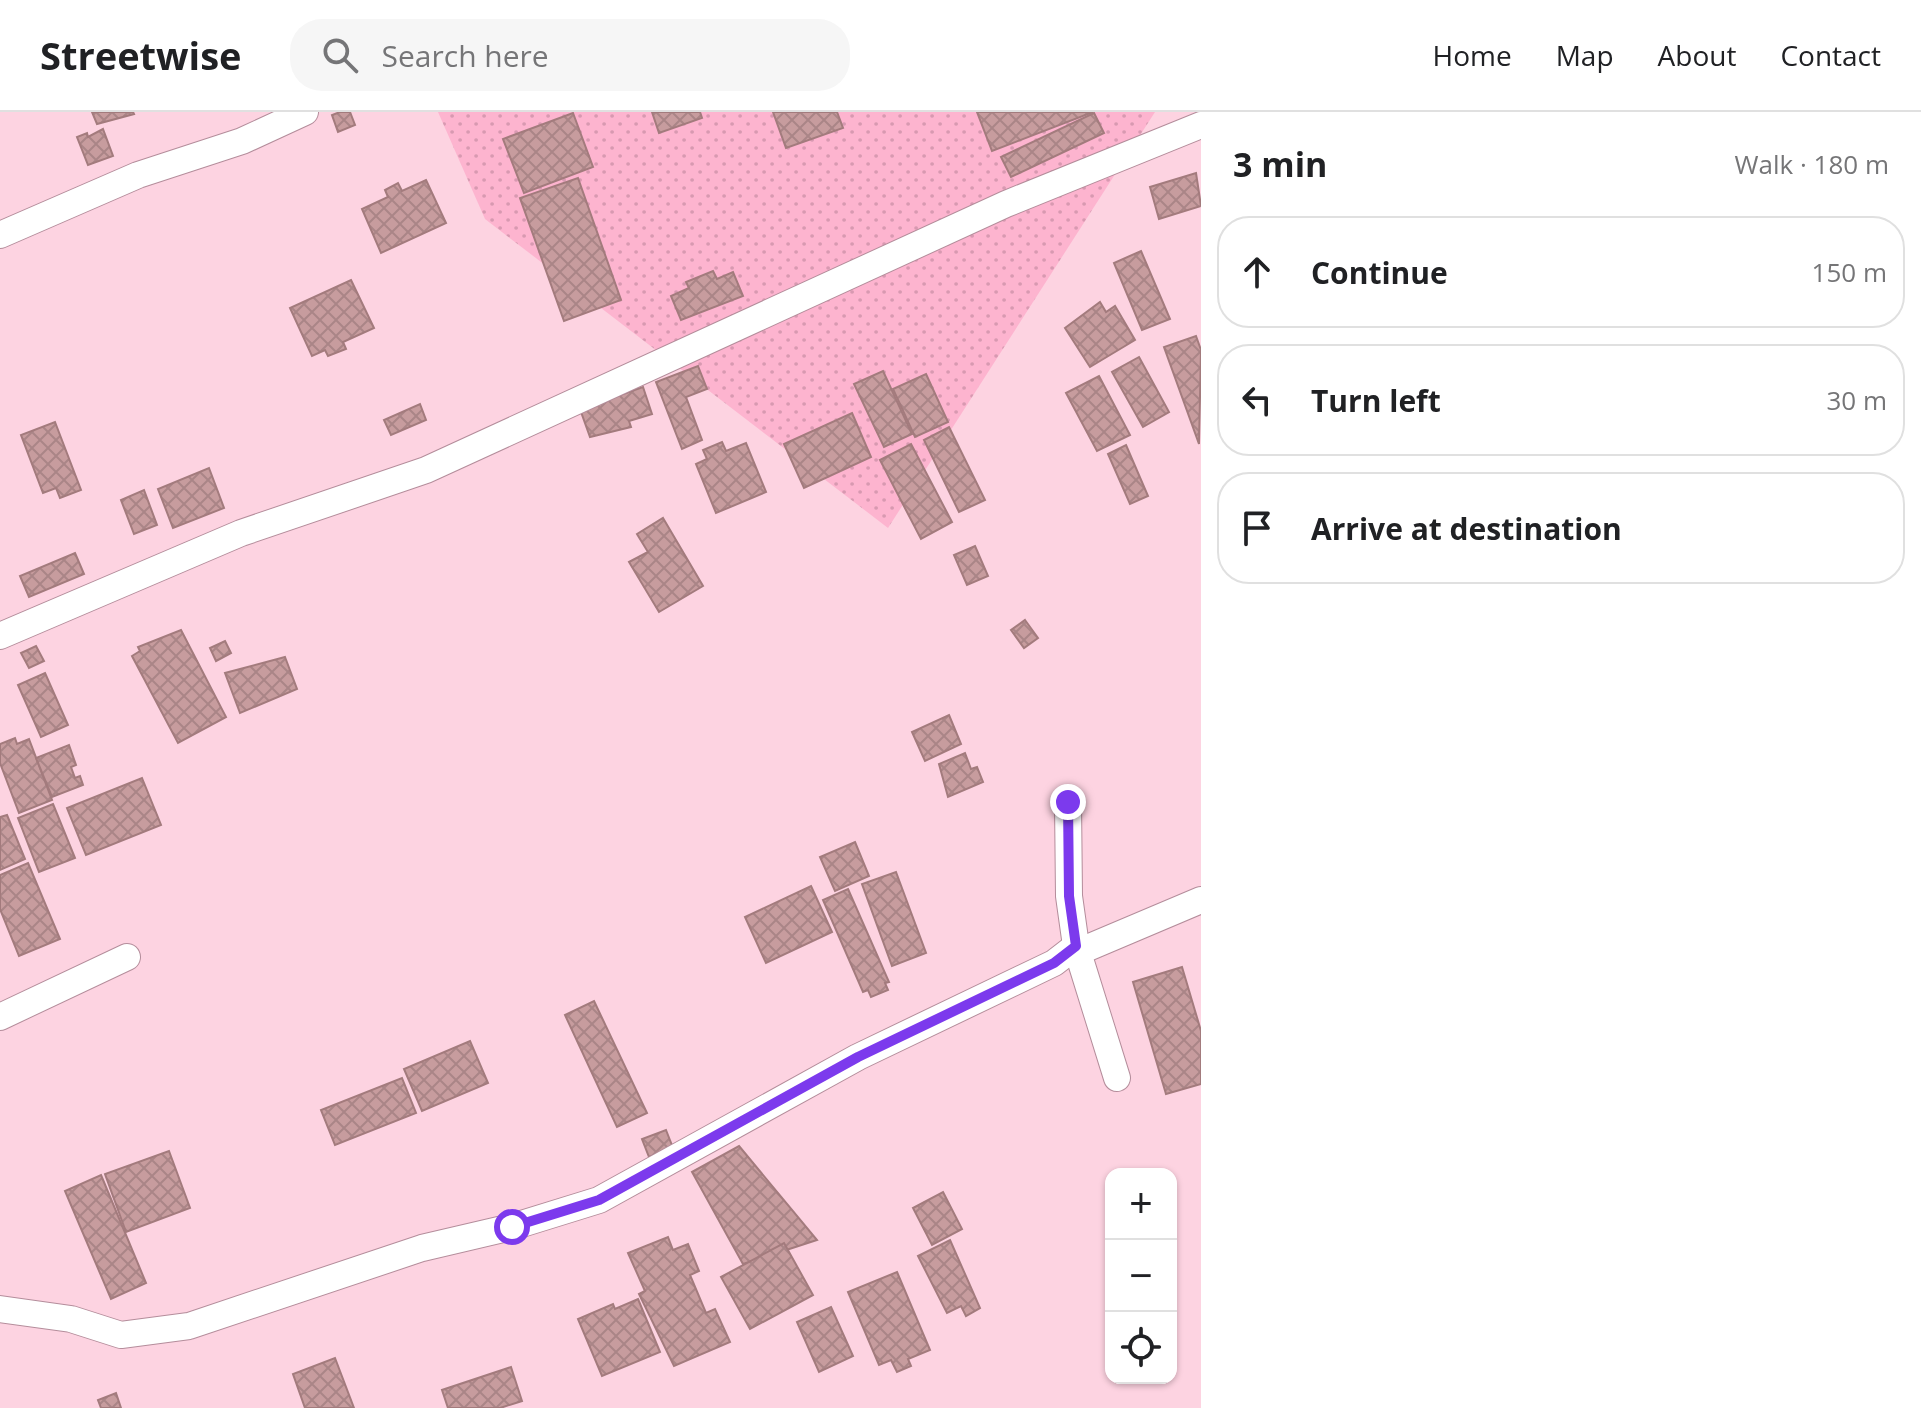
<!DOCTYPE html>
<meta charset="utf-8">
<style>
:root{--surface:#fff;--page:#f6f6f6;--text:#202124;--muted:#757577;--line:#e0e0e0}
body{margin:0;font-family:"Open Sans",sans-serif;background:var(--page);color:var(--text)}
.controls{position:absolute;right:24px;bottom:24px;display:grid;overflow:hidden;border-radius:16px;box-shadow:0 2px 6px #0004}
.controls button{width:72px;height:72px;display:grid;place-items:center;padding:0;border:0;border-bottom:2px solid var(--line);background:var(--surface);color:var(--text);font:40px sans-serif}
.stop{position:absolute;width:24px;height:24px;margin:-18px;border:6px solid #7c3aed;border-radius:50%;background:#fff}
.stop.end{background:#7c3aed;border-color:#fff;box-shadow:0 2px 8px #0008}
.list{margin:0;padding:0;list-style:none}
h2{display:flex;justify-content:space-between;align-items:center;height:104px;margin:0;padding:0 32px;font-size:34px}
h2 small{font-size:26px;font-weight:400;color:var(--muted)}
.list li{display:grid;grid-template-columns:52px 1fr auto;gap:24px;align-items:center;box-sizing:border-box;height:112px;margin:0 16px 16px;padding:0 16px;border:2px solid var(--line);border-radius:32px}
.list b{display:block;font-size:30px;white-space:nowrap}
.list em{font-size:26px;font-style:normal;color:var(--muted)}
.icon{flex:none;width:44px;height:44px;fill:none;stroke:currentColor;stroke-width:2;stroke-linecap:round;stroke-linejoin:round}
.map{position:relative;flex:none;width:1201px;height:1296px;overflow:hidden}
header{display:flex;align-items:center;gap:48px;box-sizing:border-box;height:112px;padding:0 40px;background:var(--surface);border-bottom:2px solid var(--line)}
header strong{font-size:38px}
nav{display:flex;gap:44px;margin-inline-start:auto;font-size:28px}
.search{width:560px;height:72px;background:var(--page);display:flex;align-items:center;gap:20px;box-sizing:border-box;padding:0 28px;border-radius:32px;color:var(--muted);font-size:30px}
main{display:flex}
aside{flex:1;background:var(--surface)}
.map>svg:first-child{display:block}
.grass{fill:url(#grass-dots)}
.building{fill:url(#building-cross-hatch);stroke:#a37b7d;stroke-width:2}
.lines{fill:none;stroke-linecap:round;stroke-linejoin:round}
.street-casing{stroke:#b48d9b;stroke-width:28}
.street{stroke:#fff;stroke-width:26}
.route{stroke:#7c3aed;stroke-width:10}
</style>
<header>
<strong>Streetwise</strong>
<div class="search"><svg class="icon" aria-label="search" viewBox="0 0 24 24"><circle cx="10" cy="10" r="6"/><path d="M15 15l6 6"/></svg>Search here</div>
<nav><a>Home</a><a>Map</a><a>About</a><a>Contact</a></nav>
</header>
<main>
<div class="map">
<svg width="1201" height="1296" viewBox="0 0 1201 1296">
<defs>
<pattern id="grass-dots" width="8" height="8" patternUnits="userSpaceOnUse" patternTransform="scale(2)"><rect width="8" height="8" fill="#fdb4cf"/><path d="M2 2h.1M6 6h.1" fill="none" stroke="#d899b1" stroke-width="1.8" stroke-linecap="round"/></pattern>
<pattern id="building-cross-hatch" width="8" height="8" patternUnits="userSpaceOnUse" patternTransform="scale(2)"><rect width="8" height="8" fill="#c79c9e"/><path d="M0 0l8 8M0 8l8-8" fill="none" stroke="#aa8587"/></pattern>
</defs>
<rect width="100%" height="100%" fill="#fdd3e1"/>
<!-- grass -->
<polygon class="grass" points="438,0 1155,0 888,416 485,107"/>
<!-- building -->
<g class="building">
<polygon points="92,0 133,0 134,2 97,12"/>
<polygon points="340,0 350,0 355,13 338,20 332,3"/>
<polygon points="652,0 700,0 702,6 659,21"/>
<polygon points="773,0 837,0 843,16 786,36"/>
<polygon points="977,0 1093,0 992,39"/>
<polygon points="573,1 593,55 524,81 503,27"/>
<polygon points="1094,1 1104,21 1011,65 1001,45"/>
<polygon points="103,17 113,44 88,53 77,25 87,21 88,25"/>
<polygon points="1196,61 1201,94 1159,107 1150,75"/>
<polygon points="578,66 621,188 564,209 520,86"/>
<polygon points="426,68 446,111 381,141 362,97 388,85 385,78 398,71 402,79"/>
<polygon points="1141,139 1170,207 1142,218 1114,151"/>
<polygon points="713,159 717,167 733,160 743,184 681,208 671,184 689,176 686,170"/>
<polygon points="351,168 374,216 343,230 346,237 328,244 325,238 312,244 290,196"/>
<polygon points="1100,190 1106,200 1115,194 1135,228 1090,255 1065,216"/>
<polygon points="1196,224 1201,238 1199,332 1164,235"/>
<polygon points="1139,245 1169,300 1143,315 1112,260"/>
<polygon points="698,254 707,277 686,285 702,328 682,337 656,270"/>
<polygon points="883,259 912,322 884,335 854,272"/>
<polygon points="926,262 948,310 915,325 893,277"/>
<polygon points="1099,264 1130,323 1097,339 1066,281"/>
<polygon points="643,275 652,302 629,309 631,315 590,325 580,297"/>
<polygon points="420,292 426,308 391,323 384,308"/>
<polygon points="852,301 871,345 804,376 784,332"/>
<polygon points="55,310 81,378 60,386 56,376 43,381 21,323"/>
<polygon points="949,315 985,388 959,400 924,328"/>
<polygon points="722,330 726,339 746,331 766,380 716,401 696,352 707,347 703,338"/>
<polygon points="911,332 952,410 921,427 880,348"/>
<polygon points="1126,333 1148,384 1130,392 1108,342"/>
<polygon points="209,356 224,396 173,416 158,377"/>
<polygon points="144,378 157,413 134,422 121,388"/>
<polygon points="663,406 703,474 659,500 629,450 648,440 637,422"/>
<polygon points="975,434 988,464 967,473 954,443"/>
<polygon points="75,441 84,462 29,485 20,464"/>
<polygon points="1025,508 1038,526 1024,536 1011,518"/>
<polygon points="181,518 226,605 178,631 132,544 140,539 138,535"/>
<polygon points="225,529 231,541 216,549 210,536"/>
<polygon points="36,534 44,549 29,556 21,541"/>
<polygon points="285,545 297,577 240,601 225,561"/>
<polygon points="45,561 68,613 41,625 18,573"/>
<polygon points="949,603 961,632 925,649 912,620"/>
<polygon points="15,626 17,632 29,627 52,688 19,701 0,651 0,632"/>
<polygon points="69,633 76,653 71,655 75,666 80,664 83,673 52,685 36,646"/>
<polygon points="965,641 971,657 977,655 983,670 948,685 939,652"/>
<polygon points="142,666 161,713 86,743 67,696"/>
<polygon points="53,692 75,746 39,760 18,706"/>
<polygon points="7,703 25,747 0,758 0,705"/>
<polygon points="855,730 869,764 835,779 820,745"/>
<polygon points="28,751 60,827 19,844 0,797 0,763"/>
<polygon points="896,760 926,841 892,854 862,772"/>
<polygon points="811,774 832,820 766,851 745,805"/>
<polygon points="848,777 889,870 885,871 888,878 871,885 868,878 863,880 823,788"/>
<polygon points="1182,855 1201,919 1201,972 1166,982 1133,870"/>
<polygon points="594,889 647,1001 617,1015 565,903"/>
<polygon points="470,929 488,971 422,999 404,957"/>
<polygon points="402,966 416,1001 335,1033 321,998"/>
<polygon points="666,1018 673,1036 649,1045 642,1027"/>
<polygon points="739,1034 817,1128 743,1152 692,1060"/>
<polygon points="169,1039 190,1096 126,1120 105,1062"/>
<polygon points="101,1063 146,1171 111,1187 65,1079"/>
<polygon points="943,1080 962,1117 932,1133 913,1096"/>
<polygon points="668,1125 673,1138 688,1132 699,1159 690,1163 706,1201 715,1197 730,1230 674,1254 639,1182 645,1179 628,1141"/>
<polygon points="950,1128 980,1196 966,1204 961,1194 947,1201 918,1144"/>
<polygon points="784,1131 813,1183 750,1217 721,1165"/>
<polygon points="897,1160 930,1238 908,1247 911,1254 897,1260 891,1248 879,1253 848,1180"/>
<polygon points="638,1187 660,1240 602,1264 578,1207 613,1192 615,1197"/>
<polygon points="831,1195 853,1244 819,1260 797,1210"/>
<polygon points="335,1246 354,1296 305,1296 293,1262"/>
<polygon points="511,1255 522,1289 500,1296 448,1296 442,1278"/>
<polygon points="116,1281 121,1296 101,1296 98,1288"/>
</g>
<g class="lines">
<defs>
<g id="street">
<polyline points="0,123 138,63 242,29 305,0"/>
<polyline points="0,524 241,421 426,358 1006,92 1201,13"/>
<polyline points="1068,690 1069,784 1076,834 1117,966"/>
<polyline points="1078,840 1201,788"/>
<polyline points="0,905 127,845"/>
<polyline points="0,1197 71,1207 121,1223 189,1214 422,1136 512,1115 599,1088 858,945 1054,851 1076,834"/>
</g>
</defs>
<!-- street casing -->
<use href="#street" class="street-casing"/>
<!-- street -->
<use href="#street" class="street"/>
</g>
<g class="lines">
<!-- route -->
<polyline class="route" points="512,1115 599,1088 858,945 1054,851 1076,834 1069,784 1068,690"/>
</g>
</svg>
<div class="controls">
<button>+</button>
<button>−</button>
<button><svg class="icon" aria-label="locate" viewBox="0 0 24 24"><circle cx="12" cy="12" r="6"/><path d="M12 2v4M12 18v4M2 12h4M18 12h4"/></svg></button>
</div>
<div class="stop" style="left:512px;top:1115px"></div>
<div class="stop end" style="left:1068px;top:690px"></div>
</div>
<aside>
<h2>3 min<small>Walk · 180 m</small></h2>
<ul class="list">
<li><svg class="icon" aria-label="ahead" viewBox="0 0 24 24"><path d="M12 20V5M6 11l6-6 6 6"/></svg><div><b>Continue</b></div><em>150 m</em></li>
<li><svg class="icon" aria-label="left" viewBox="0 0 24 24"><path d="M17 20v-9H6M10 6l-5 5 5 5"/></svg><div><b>Turn left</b></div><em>30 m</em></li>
<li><svg class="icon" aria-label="arrive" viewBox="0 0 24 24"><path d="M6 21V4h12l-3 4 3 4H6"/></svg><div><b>Arrive at destination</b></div></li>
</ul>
</aside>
</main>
